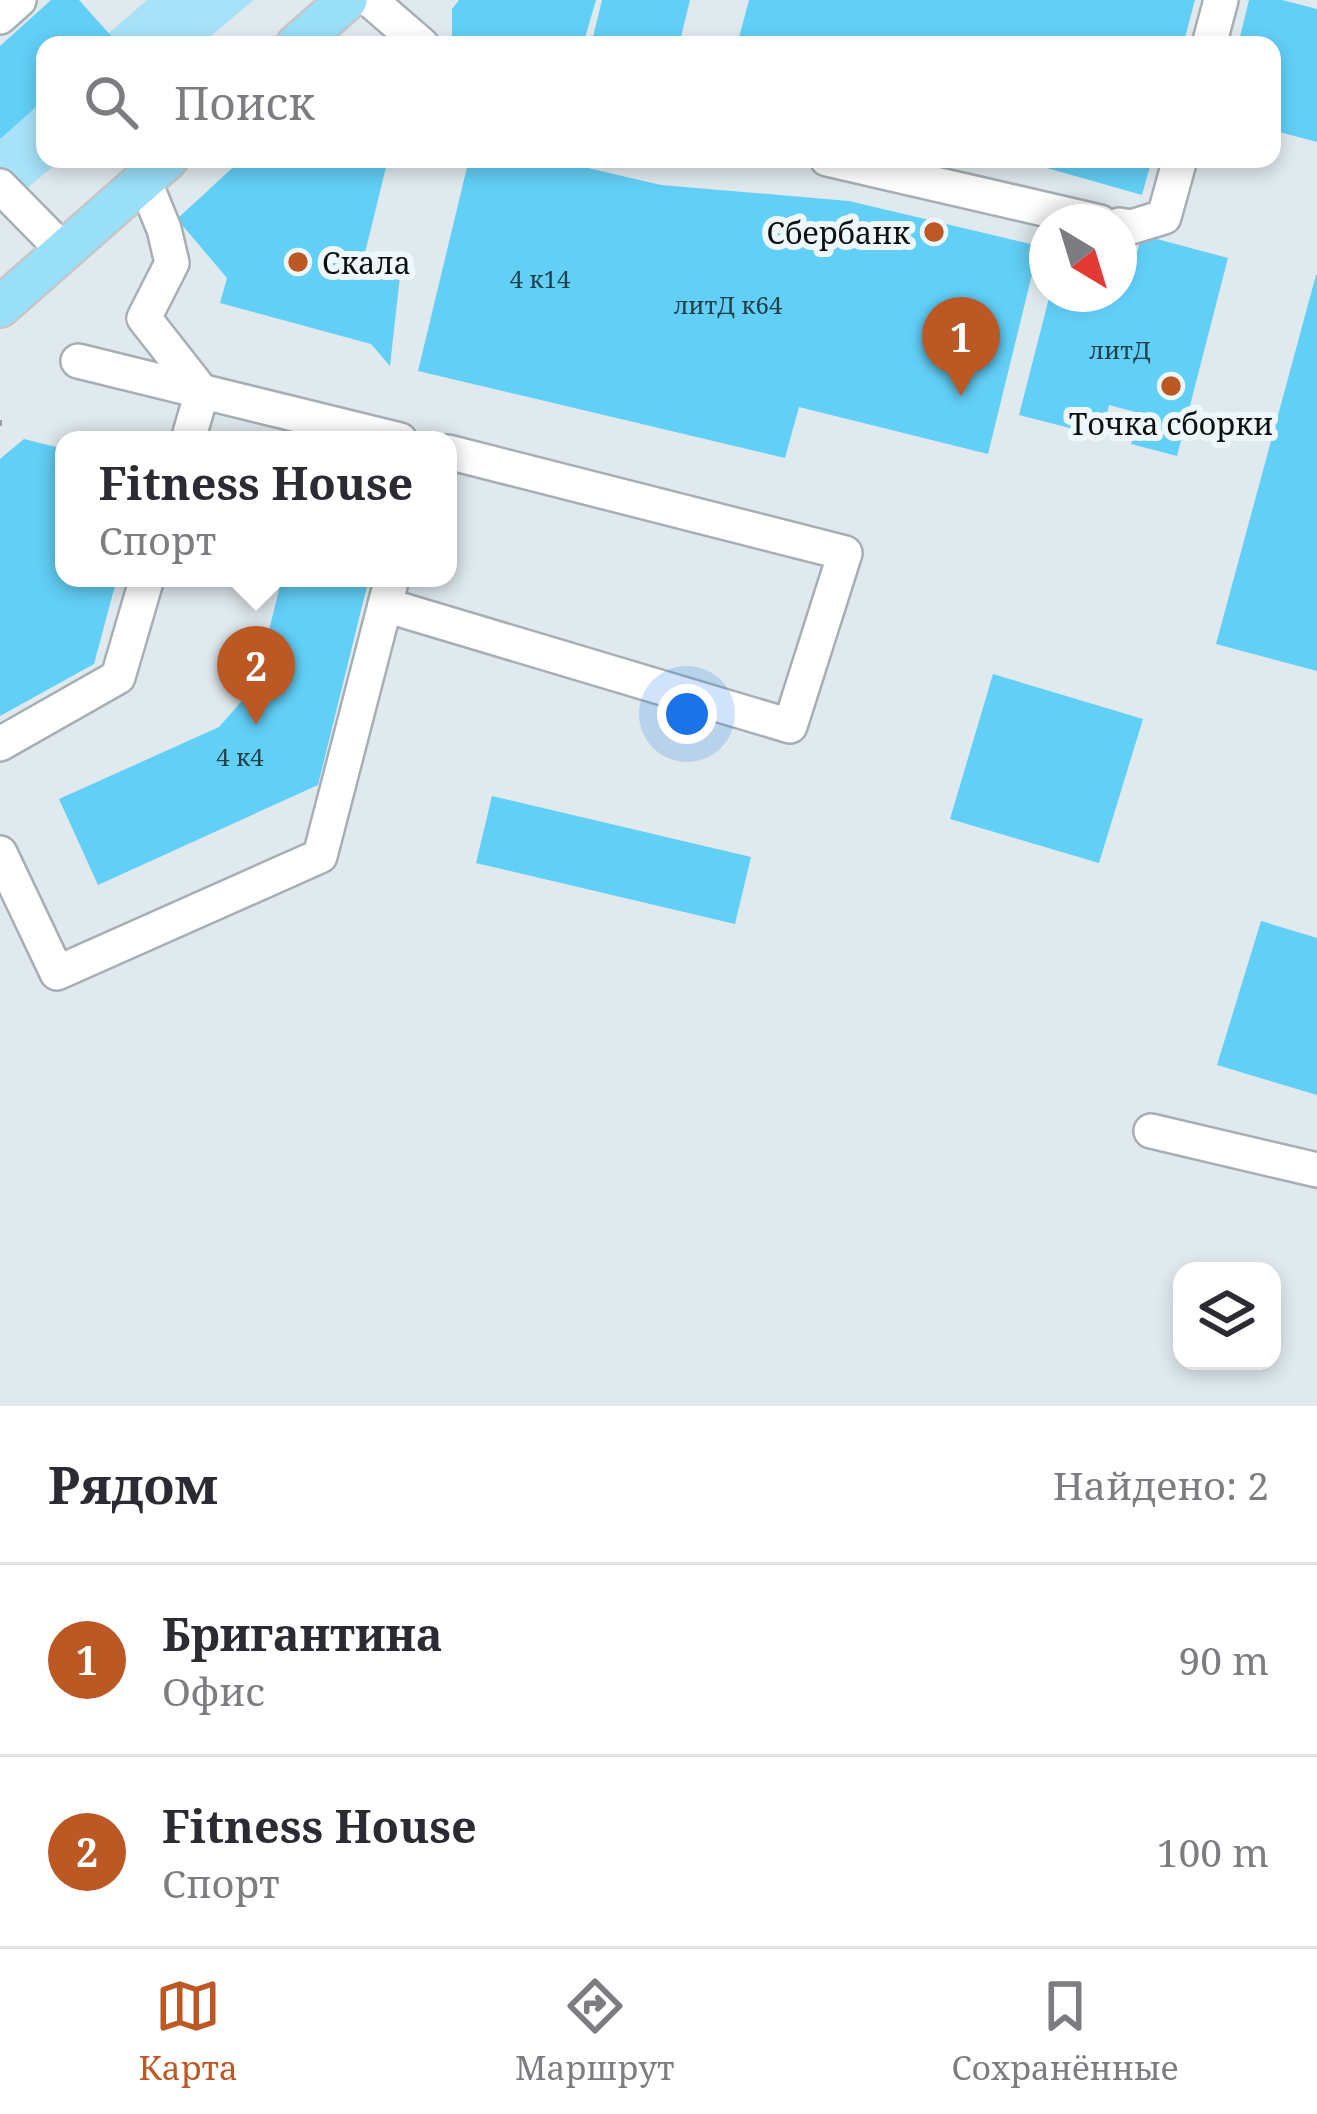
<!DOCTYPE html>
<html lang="ru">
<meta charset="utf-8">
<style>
:root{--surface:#fff;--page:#f2f2f3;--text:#2b2b33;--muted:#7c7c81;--line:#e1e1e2;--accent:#bc5824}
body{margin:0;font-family:"Noto Serif",serif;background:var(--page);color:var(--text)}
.controls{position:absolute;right:36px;bottom:36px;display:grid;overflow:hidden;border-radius:24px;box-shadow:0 6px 18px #0003}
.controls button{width:108px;height:108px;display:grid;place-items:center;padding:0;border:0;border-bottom:3px solid var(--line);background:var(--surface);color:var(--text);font:60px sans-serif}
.compass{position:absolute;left:1029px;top:204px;width:108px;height:108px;border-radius:50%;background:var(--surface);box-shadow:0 6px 18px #0003;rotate:142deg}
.you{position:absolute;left:687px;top:714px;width:42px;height:42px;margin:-30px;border:9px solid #fff;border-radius:50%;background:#1a73e8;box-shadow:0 0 0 18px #1a73e833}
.badge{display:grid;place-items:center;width:78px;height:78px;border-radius:50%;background:var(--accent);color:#fff;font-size:39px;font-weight:700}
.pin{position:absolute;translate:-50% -99px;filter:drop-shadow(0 3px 6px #0008)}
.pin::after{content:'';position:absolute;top:63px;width:42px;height:36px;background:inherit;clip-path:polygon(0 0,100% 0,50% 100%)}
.popup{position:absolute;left:55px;top:431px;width:402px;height:156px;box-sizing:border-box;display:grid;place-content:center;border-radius:24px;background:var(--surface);filter:drop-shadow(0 3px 9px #0005);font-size:39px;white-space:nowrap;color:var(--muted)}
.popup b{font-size:45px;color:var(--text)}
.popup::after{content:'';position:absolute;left:50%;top:100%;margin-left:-24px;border:24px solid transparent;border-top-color:var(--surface)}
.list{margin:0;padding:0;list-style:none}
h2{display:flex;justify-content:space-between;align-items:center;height:156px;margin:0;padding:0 48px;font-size:51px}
h2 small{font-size:39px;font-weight:400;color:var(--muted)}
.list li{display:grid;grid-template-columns:78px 1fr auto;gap:36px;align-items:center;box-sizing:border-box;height:192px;padding:0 48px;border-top:3px solid var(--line)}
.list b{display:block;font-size:45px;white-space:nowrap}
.list p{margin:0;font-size:39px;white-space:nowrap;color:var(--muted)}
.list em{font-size:39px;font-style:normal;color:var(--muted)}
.icon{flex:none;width:66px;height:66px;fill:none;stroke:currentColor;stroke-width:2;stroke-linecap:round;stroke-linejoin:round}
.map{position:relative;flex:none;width:1317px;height:1406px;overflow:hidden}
.search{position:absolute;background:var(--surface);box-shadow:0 6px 18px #0003;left:36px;right:36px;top:36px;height:132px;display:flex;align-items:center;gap:30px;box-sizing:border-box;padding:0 42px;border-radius:24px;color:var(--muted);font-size:45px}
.sheet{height:540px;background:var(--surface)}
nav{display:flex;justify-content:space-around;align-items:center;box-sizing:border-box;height:168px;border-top:3px solid var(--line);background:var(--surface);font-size:33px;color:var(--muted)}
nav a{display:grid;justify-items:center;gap:6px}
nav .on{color:var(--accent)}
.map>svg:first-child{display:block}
.green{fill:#a7e2f9}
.building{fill:#62cff6}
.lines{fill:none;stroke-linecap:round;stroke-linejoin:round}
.minor-casing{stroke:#a6afb3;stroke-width:38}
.major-casing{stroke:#c5c6c6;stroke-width:44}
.path{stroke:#99a1a4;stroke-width:6;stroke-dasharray:9 6;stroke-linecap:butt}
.minor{stroke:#fff;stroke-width:33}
.major{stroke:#99dff8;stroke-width:39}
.poi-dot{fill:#bc5824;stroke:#eef7fb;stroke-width:4.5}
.labels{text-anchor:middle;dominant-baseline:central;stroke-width:12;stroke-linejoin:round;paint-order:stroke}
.number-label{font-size:24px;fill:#22404a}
.poi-label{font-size:30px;fill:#0d1011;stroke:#eef7fb;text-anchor:end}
</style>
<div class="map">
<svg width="1317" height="1406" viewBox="0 0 1317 1406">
<rect width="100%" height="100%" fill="#e0eaee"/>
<!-- green -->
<g class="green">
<polygon points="147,0 254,0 200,45 95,45"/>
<polygon points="45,88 45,159 62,159 0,211 0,127"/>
</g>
<!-- building -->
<g class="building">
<polygon points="51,0 79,0 113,38 105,45 45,45 45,99 0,139 0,46"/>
<polygon points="459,0 596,0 583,45 452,45 452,9"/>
<polygon points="602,0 690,0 679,45 591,45"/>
<polygon points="749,0 1195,0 1183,45 737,45"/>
<polygon points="1249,0 1282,0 1317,9 1317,142 1272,130 1272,45 1238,45"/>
<polygon points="242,159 388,159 364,257 401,267 390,366 371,344 220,303 227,278 177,219"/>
<polygon points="469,159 549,159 661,185 849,201 1039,246 988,454 799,407 785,458 418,371"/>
<polygon points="1015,159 1152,159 1142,195"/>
<polygon points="1142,235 1228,258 1177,456 1131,444 1139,413 1109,405 1101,436 1019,415 1050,294 1119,294 1119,255 1135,259"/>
<polygon points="1316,275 1317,275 1317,671 1216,644"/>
<polygon points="24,439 64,449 64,578 117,578 94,664 0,716 0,459"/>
<polygon points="282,578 369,578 318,785 98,885 59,799 219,727 255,686"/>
<polygon points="993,674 1143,719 1099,863 950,819"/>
<polygon points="492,796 751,857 735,924 476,863"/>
<polygon points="1261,921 1317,938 1317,1095 1217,1065"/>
</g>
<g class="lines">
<defs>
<g id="minor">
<polyline points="370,0 422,45"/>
<polyline points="0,17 19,0"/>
<polyline points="1209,45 1221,0"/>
<polyline points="827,159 1100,222"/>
<polyline points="144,180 164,229 172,263 144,318 202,392 188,440"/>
<polyline points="0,186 64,251"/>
<polyline points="1119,225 1131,227 1164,217 1180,159"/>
<polyline points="78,361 400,440"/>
<polyline points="385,605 790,726 845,553 448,452"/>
<polyline points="0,744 118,677 147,578"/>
<polyline points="0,853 57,973 320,856 392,578"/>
<polyline points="1151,1131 1317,1170"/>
</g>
<g id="major">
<polyline points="296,45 347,0"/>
<polyline points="0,307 168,159"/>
</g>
</defs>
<!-- minor casing -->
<use href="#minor" class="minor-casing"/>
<!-- major casing -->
<use href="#major" class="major-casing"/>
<!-- path -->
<polyline class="path" points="0,423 2,423"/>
<!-- minor -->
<use href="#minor" class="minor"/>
<!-- major -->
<use href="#major" class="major"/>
</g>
<!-- markers -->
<g class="poi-dot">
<circle cx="934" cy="232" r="12"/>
<circle cx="298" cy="262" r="12"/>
<circle cx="1171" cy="386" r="12"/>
</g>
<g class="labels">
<!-- number labels -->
<g class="number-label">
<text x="540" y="278">4 к14</text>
<text x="728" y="304">литД к64</text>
<text x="1120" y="349">литД</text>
<text x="240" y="756">4 к4</text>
</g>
<!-- poi labels -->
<g class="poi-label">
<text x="910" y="232">Сбербанк</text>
<text x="322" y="262" text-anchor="start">Скала</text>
<text x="1171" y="423" text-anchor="middle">Точка сборки</text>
</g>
</g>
</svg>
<div class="controls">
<button><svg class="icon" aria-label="layers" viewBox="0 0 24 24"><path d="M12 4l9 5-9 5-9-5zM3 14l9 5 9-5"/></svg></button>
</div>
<svg class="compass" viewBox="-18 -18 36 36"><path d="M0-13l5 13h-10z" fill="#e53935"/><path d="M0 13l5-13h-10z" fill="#7c7c81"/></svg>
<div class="you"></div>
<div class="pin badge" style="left:961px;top:396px">1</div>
<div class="pin badge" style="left:256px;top:725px">2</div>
<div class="popup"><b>Fitness House</b>Спорт</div>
<div class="search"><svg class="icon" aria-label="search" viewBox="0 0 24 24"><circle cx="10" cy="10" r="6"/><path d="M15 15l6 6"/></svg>Поиск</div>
</div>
<section class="sheet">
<h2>Рядом<small>Найдено: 2</small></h2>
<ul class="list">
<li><span class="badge">1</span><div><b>Бригантина</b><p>Офис</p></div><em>90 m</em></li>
<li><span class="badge">2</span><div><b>Fitness House</b><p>Спорт</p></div><em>100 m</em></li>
</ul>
</section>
<nav>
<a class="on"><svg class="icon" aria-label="map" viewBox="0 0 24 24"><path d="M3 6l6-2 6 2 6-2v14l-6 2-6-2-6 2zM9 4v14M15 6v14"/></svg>Карта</a>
<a><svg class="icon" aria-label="directions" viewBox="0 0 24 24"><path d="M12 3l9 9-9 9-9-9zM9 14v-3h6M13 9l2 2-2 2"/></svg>Маршрут</a>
<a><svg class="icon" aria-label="saved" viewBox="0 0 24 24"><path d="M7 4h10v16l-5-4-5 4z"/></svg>Сохранённые</a>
</nav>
